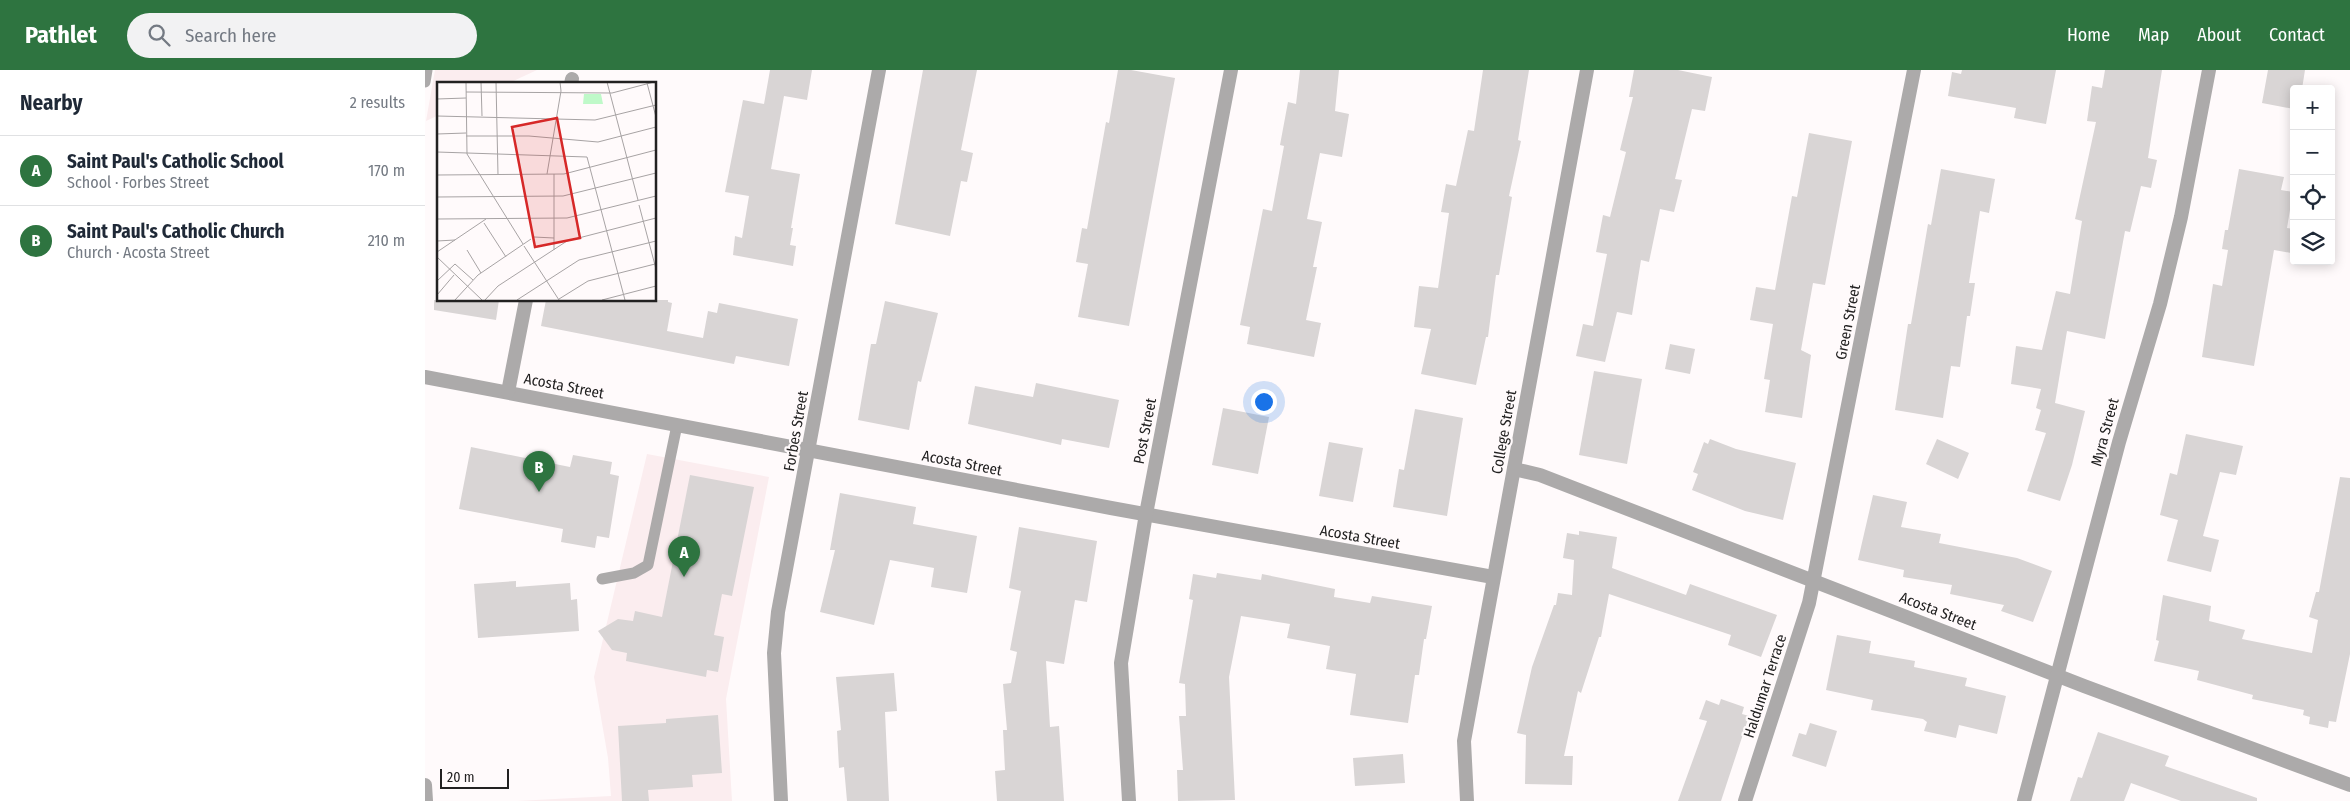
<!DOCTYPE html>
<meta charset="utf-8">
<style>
:root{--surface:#fff;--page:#f2f2f3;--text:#1f2937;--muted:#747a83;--line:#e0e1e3;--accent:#2e7440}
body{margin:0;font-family:"Fira Sans Condensed",sans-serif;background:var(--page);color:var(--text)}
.controls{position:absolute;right:15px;top:15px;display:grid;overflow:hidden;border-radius:5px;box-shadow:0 2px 12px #0003}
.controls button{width:45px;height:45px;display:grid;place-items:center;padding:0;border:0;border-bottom:1px solid var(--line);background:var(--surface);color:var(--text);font:25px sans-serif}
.scale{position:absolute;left:15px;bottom:12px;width:69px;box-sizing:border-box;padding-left:5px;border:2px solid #222121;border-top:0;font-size:14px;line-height:18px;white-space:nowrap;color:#222121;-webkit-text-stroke:4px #fffafb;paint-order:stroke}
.you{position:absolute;left:838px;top:331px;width:18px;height:18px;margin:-12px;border:4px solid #fff;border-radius:50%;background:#1a73e8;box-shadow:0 0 0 8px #1a73e833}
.badge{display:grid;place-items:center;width:32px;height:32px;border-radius:50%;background:var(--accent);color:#fff;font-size:16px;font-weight:700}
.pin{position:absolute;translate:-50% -41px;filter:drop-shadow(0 1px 2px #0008)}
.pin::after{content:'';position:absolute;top:26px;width:18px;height:15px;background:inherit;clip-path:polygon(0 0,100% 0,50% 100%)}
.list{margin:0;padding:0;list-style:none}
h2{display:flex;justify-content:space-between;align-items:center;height:65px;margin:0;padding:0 20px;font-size:21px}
h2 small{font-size:16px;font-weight:400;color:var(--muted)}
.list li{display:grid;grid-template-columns:32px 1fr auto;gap:15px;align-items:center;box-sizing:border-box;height:70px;padding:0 20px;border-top:1px solid var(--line)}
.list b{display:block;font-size:19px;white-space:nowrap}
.list p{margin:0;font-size:16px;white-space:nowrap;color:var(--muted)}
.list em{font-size:16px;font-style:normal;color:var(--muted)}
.icon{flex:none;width:28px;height:28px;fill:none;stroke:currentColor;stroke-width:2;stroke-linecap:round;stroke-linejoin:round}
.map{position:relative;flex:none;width:1925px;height:731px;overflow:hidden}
header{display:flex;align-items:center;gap:30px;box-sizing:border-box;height:70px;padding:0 25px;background:var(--accent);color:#fff}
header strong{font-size:24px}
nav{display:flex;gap:28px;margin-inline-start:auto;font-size:18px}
.search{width:350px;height:45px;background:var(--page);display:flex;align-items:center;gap:12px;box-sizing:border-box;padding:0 18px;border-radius:28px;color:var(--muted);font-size:19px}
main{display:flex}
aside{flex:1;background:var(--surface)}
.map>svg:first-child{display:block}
.built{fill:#fbedef}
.building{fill:#d9d5d5}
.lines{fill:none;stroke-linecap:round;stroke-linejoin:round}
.service{stroke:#acaaaa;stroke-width:11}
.minor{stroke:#acaaaa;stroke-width:14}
.tertiary{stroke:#acaaaa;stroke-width:14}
.labels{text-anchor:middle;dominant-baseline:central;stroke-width:4.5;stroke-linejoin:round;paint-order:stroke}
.street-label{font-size:15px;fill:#222121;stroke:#fffafb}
.inset-road{fill:none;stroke:#a7a3a4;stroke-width:1}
.view{fill:#d62828;fill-opacity:0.15;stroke:#d62828;stroke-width:2.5}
.inset-edge{fill:none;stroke:#222121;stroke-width:2.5}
</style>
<header>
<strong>Pathlet</strong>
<div class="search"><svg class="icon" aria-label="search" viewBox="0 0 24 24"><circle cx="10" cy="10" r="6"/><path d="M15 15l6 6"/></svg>Search here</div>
<nav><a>Home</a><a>Map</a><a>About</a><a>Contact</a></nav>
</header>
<main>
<aside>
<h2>Nearby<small>2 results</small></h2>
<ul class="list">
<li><span class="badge">A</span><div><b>Saint Paul's Catholic School</b><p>School · Forbes Street</p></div><em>170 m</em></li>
<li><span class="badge">B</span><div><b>Saint Paul's Catholic Church</b><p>Church · Acosta Street</p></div><em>210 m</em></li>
</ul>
</aside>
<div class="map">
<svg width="1925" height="731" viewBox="0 0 1925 731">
<rect width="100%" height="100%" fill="#fffafb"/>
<!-- built -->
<g class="built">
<polygon points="10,0 112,0 82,14 14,14 14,45 1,51"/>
<polygon points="222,384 344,407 301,629 307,731 92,731 186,726 183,688 169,607"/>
</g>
<!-- building -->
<g class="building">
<polygon points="345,0 387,0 382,30 359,26 346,99 375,104 366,158 368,158 365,175 371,176 368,196 308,185 310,166 317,168 324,126 300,122 318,30 339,34"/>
<polygon points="498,0 552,0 536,80 548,83 542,112 536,111 525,166 470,154"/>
<polygon points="693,0 706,0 750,8 704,256 653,247 663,194 651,192 657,158 662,159 681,52 684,53"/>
<polygon points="875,0 914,0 910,41 924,44 917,87 895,83 882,149 897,152 888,197 892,197 881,250 896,253 889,287 822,274 825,257 815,255 838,139 847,141 859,76 855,75 863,32 871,34"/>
<polygon points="1058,0 1104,0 1093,70 1096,71 1084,126 1087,127 1074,205 1071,205 1063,267 1061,267 1051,315 996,304 1006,259 989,257 994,216 1013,218 1024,143 1016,142 1021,114 1031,116 1043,60 1049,61"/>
<polygon points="1209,0 1253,0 1287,7 1280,41 1267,39 1250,109 1257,110 1249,142 1235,139 1224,192 1216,190 1207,245 1192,242 1180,292 1151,286 1158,254 1168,256 1182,184 1171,182 1178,145 1185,147 1201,82 1195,80 1208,27 1204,27"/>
<polygon points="1537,0 1631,0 1621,54 1589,48 1591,38 1523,26 1527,2 1536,4"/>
<polygon points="1680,0 1737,0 1723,88 1732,90 1726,118 1716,116 1705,162 1700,161 1680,269 1642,261 1630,333 1660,341 1647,395 1635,431 1602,421 1621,363 1610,360 1616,340 1611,338 1616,319 1586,314 1591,276 1617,280 1631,221 1645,224 1657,151 1650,149 1671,52 1662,51 1667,16 1677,18"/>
<polygon points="1843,0 1880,0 1877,19 1869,19 1869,39 1837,33"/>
<polygon points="1384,63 1427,71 1400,215 1388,213 1376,280 1386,285 1377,348 1340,342 1345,310 1339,309 1348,254 1325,250 1331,217 1350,220 1367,126 1372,127"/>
<polygon points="1516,99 1570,109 1564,143 1555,141 1544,213 1550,213 1545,246 1542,246 1535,297 1526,296 1518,348 1470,340 1483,254 1486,254 1503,154 1506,155"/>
<polygon points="1814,99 1859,107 1856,120 1868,122 1862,158 1869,159 1866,183 1849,180 1829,296 1777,287 1788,214 1797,216 1803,180 1797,179 1800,160 1803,160"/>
<polygon points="9,230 74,230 71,250 9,240"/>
<polygon points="121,230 243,230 243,232 247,233 242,261 278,268 283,241 292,243 294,233 373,249 364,296 311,286 309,294 116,256"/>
<polygon points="460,231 513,243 496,312 493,311 484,360 433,350 446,274 451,274"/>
<polygon points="1245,274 1270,279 1265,304 1240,299"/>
<polygon points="1169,301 1217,309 1202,394 1154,385"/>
<polygon points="611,313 694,330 684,378 637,369 636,375 543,354 550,316 608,327"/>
<polygon points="798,338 844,347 833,404 787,395"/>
<polygon points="990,339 1038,348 1022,446 968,437 974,399 979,400"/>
<polygon points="1761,364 1818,376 1811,405 1795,402 1778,466 1794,470 1786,502 1742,491 1753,450 1735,445 1745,403 1752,405"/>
<polygon points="1285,369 1311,379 1371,393 1358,450 1320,441 1267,420 1273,404 1268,402 1279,372 1283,374"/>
<polygon points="1512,369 1544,383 1533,409 1501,394"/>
<polygon points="904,372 938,378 928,432 894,426"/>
<polygon points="46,377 145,397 148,385 187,392 185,404 194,406 184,468 172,466 170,478 136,472 138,459 34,439"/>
<polygon points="265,405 329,417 307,526 297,524 289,565 299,567 293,602 282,600 281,607 201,591 202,583 187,580 173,561 193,549 208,551 210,541 237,547"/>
<polygon points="1915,407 1925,408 1925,584 1911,652 1904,651 1903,658 1884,654 1885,647 1878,645 1879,640 1827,629 1828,625 1772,610 1774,601 1729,591 1734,571 1731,570 1738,525 1786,536 1784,551 1820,560 1817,569 1887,583 1893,550 1884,547 1891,522 1894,522"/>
<polygon points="415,423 491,437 488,454 552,466 542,523 506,517 509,498 465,490 449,555 395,542 410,480 405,480"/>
<polygon points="1448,425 1482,432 1476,457 1516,464 1514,473 1592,488 1627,501 1608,552 1576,541 1579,535 1525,524 1527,515 1478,507 1479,500 1433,490"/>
<polygon points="594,457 672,471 662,532 650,530 639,594 621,591 625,657 634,656 639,731 572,731 570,701 580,700 578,660 582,660 578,614 586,613 592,582 585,580 596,521 584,518"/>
<polygon points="1154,461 1192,467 1187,498 1261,525 1265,514 1352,545 1336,587 1303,575 1306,565 1184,524 1176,567 1174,567 1156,623 1153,621 1139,686 1148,686 1147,715 1100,714 1101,665 1092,663 1107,597 1129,535 1131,535 1133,523 1147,525 1149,490 1138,488 1142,463 1154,465"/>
<polygon points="792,503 836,510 837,504 910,519 909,527 945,533 947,526 1007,536 1001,569 999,569 994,605 990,605 983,653 925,645 931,604 901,599 905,576 862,568 865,554 816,546 804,607 810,730 753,731 752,700 758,700 754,646 761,646 760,614 754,613 768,530 764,529 768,504 791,508"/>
<polygon points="91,511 91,517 145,513 146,530 152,529 154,561 53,568 49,514"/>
<polygon points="1412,565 1446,571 1444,583 1490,591 1489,597 1542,608 1540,616 1581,626 1572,664 1534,655 1531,668 1499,661 1502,652 1498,649 1446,640 1448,630 1401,620"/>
<polygon points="469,603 472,641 460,642 464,731 422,731 419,697 414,698 412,661 416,660 411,607"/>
<polygon points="1296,629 1319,637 1317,644 1324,646 1296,731 1253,731 1282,651 1274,649 1281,630 1294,635"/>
<polygon points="293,645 297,703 267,705 268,717 223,720 224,731 197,731 193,656 241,653 241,649"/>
<polygon points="1385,653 1412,661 1401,697 1367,686 1374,663 1381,665"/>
<polygon points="1673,662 1744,686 1740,696 1832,728 1832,731 1756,731 1706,713 1699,731 1645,731 1653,707 1657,708"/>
<polygon points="978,684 980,713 930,716 928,688"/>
</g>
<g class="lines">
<!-- service -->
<g class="service">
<polyline points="0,12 2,0"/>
<polyline points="177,509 209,503 223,495 252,355"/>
</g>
<!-- minor -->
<g class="minor">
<polyline points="146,14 147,9"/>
<polyline points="0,307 686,438 1068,507"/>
<polyline points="83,322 101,230"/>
<polyline points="1089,399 1115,405 1659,616 1925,715"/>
<polyline points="356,731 349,583 353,542 454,0"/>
<polyline points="704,731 696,593 721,444 806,0"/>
<polyline points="1042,731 1039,671 1162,0"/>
<polyline points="1320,731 1384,533 1489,0"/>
<polyline points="1599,731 1694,372 1735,234 1756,147 1784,0"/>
</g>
<!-- tertiary -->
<polyline class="tertiary" points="0,715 1,731"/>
</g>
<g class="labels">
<!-- street labels -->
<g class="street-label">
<text transform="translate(1423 252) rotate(-79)">Green Street</text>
<text transform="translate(139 316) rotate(11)">Acosta Street</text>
<text transform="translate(371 361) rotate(-80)">Forbes Street</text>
<text transform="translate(720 361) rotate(-79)">Post Street</text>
<text transform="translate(1079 362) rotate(-80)">College Street</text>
<text transform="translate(1680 362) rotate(-75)">Myra Street</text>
<text transform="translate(537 393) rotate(11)">Acosta Street</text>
<text transform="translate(935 467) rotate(10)">Acosta Street</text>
<text transform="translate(1513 541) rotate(21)">Acosta Street</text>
<text transform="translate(1340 616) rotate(-72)">Haldumar Terrace</text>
</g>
</g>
<!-- overview -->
<g transform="translate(12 12)">
<rect width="219" height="219" fill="#fffafb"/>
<path d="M147 12H164L166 22H146Z" fill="#bff9c9"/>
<path class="inset-road" d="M29 0 30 72 86 162M44 0 45 34M59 0 61 93M170 0 201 118M210 1 219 35M29 10 175 11 217 0M0 17 29 16M0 34 158 38 219 23M0 52 29 51M29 54H92L161 60 219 45M0 70 150 75 188 218M110 92 124 9 123 0M117 92V168M0 93 127 92 219 68M0 115 126 114 219 91M202 123 219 187M0 137 130 136 219 114M47 141 69 175M97 155 117 156M0 159 18 158M87 164 122 218M30 168 44 191M0 170 49 137M0 175 45 218M0 199 18 182 36 198M0 213 17 193M122 217 151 199 218 182M18 218 41 193 94 157M48 218 61 204 130 159 219 136M80 218 142 178 219 159M165 218 219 204"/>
<path class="view" d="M120 36 143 156 98 165 75 45Z"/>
<rect width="219" height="219" class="inset-edge"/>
</g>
</svg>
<div class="controls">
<button>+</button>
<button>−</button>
<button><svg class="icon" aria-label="locate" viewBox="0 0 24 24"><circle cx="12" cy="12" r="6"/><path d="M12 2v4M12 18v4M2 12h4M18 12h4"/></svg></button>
<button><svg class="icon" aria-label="layers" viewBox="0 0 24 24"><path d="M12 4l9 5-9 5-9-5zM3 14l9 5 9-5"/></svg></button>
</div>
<div class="scale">20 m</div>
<div class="you"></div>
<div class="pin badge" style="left:259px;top:507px">A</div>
<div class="pin badge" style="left:114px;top:422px">B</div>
</div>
</main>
